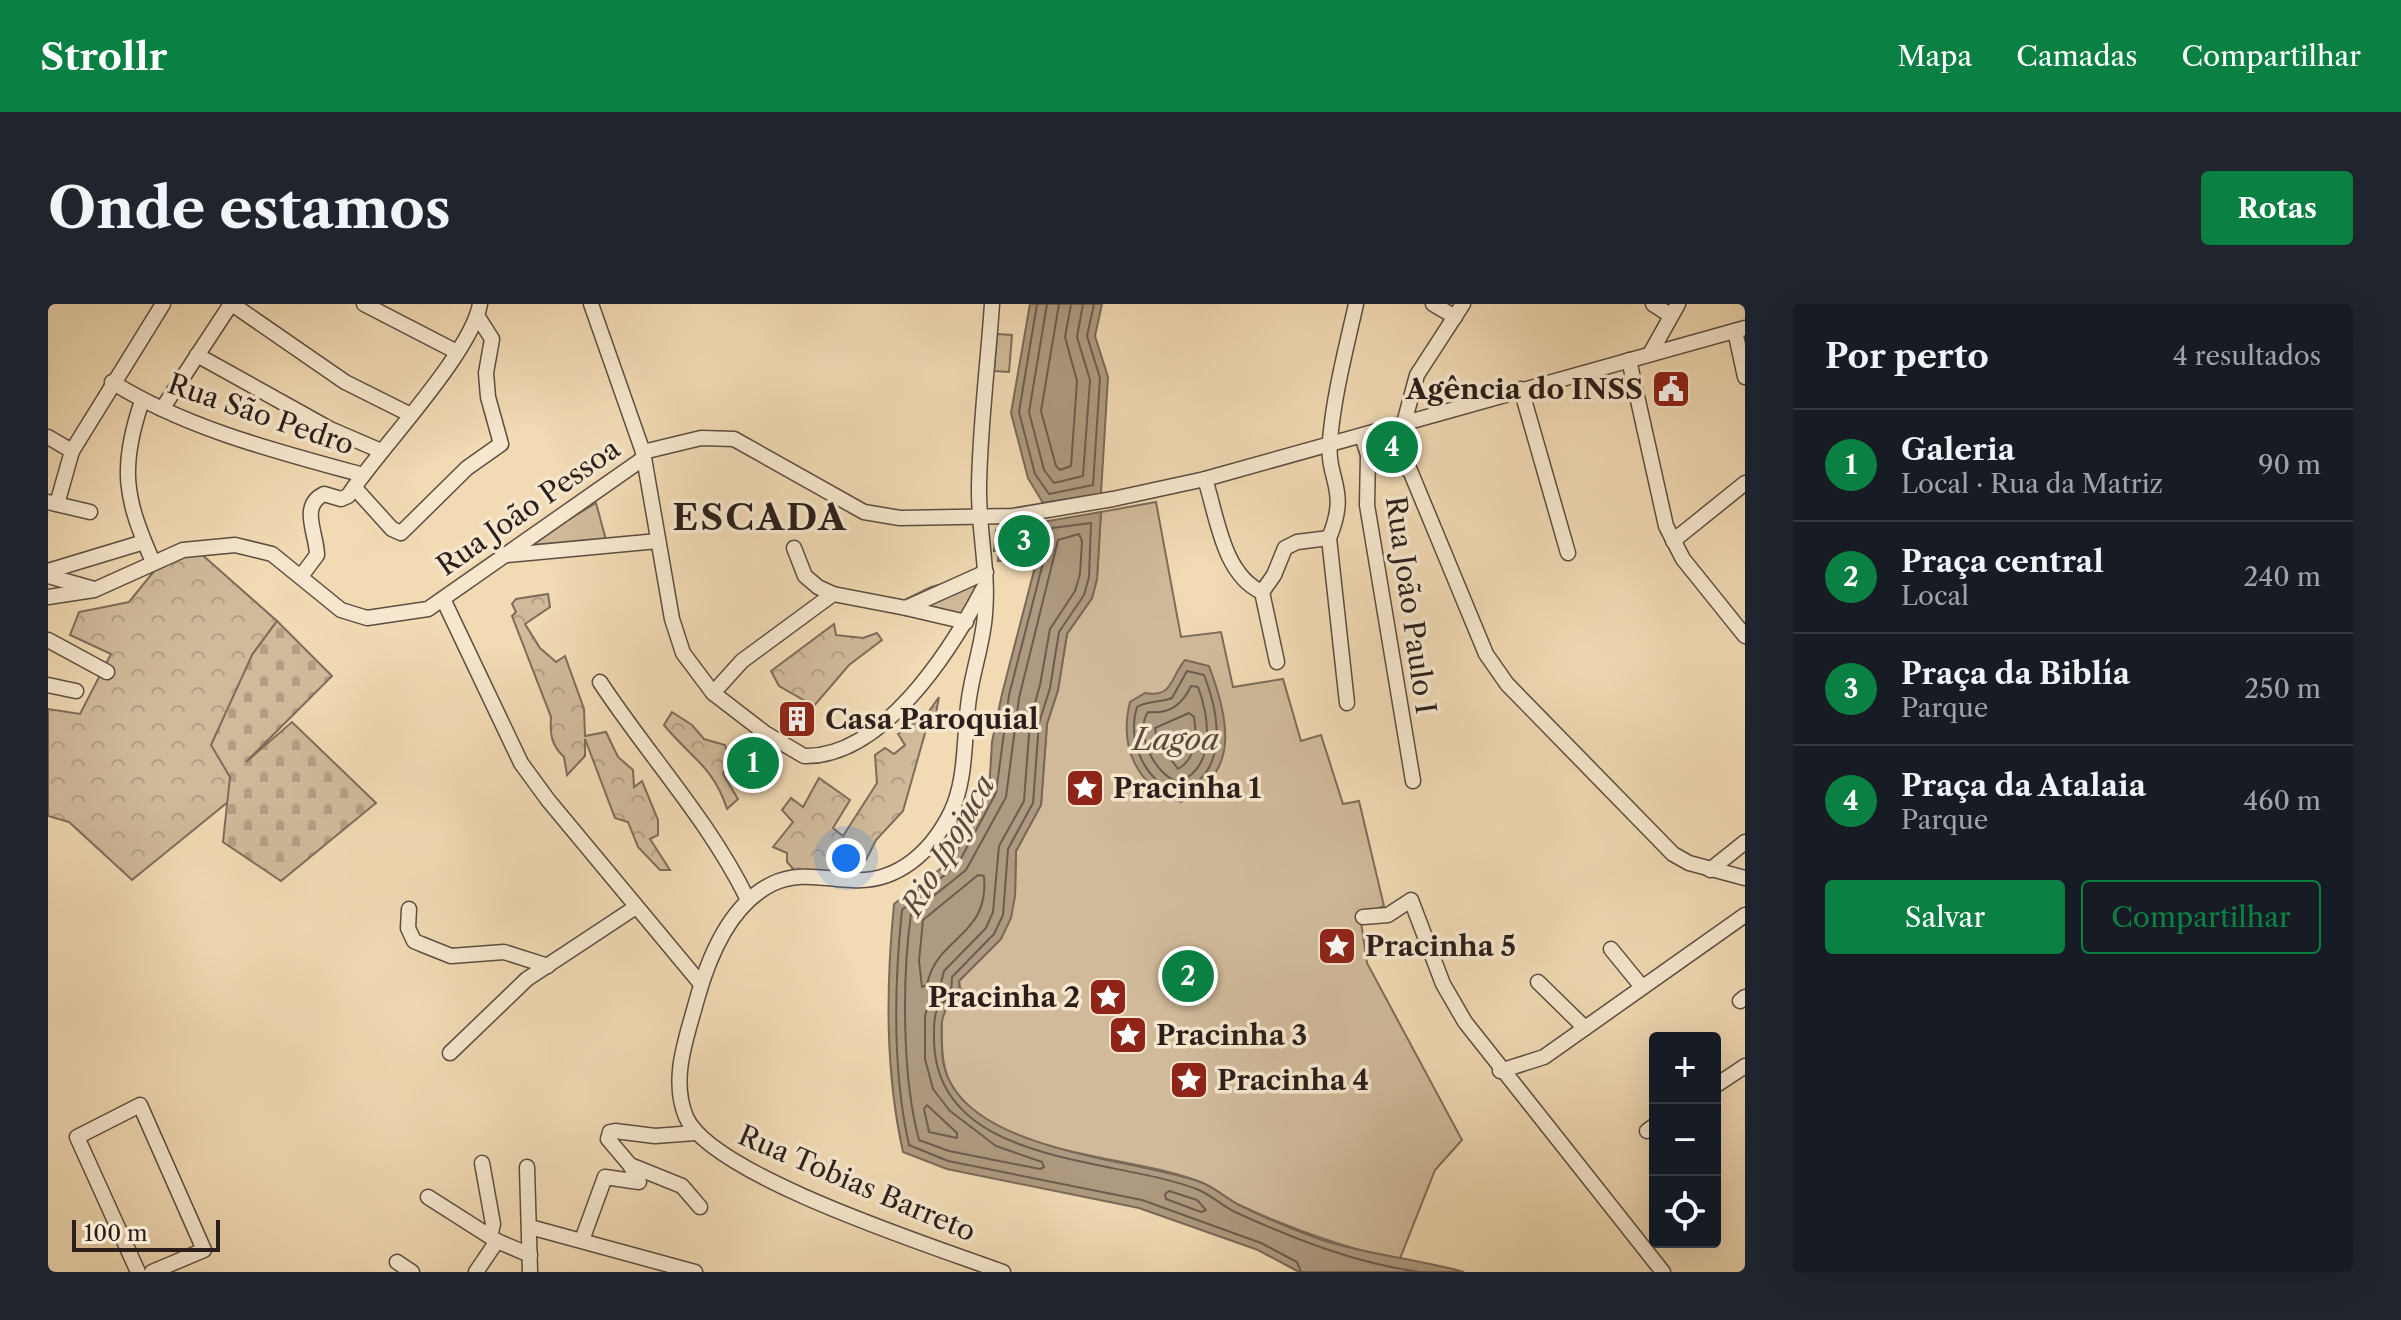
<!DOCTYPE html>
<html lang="pt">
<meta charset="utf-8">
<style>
:root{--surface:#171b24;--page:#20242c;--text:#f1f3f6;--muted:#9ea1a6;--line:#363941;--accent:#0b8043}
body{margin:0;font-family:"Libre Caslon Text",serif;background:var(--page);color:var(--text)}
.controls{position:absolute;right:24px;bottom:24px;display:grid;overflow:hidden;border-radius:8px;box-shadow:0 8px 32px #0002}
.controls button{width:72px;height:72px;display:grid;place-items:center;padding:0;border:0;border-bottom:2px solid var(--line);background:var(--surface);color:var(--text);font:40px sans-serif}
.scale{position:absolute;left:24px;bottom:20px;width:148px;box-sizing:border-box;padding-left:8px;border:4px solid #2c1f1b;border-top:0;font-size:22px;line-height:28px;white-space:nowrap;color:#2c1f1b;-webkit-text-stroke:6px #f6e7ce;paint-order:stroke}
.you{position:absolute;left:798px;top:554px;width:28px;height:28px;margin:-20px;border:6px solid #fff;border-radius:50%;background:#1a73e8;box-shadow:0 0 0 12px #1a73e833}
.badge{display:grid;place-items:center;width:52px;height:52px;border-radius:50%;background:var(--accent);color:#fff;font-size:26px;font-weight:700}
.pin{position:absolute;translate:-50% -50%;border:4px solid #fff;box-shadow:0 2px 8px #0006}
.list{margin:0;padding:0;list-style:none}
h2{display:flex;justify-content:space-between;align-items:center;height:104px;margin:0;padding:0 32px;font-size:34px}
h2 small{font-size:26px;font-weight:400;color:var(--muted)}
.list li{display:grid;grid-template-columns:52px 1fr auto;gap:24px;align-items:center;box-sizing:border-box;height:112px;padding:0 32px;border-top:2px solid var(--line)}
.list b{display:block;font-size:30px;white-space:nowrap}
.list p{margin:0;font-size:26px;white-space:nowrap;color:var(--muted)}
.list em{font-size:26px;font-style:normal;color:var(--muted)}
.actions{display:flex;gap:16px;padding:24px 32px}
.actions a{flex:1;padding:18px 0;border:2px solid var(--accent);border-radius:8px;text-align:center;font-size:28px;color:var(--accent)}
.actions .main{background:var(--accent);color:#fff}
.icon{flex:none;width:44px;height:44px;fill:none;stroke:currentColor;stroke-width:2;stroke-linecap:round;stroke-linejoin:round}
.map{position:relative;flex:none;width:1697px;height:968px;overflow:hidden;border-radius:8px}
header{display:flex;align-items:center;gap:48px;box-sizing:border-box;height:112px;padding:0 40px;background:var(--accent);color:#fff}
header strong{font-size:38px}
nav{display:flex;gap:44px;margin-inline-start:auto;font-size:28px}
.intro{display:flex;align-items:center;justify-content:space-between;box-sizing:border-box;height:192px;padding:0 48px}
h1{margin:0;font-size:56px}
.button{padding:20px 36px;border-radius:8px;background:var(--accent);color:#fff;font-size:28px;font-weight:700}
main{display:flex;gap:48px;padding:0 48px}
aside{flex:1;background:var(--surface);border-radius:8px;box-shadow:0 8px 32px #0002}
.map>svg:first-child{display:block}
.forest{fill:url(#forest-crowns);stroke:#7e6c5a;stroke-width:2}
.cemetery{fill:url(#cemetery-stones);stroke:#7e6c5a;stroke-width:2}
.park{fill:#d0ba9a;stroke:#7e6c5a;stroke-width:2}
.water{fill:#ae9a80;stroke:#7a6958;stroke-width:2}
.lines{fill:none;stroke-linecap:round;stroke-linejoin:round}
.shore{stroke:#6d5c4e;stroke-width:2}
.minor-casing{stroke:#5d4e41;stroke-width:17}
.minor{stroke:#f6e7ce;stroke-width:14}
.labels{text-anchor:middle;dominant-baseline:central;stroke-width:7;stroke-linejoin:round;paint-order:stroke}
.poi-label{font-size:28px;font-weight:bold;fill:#2c1f1b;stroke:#f6e7ce;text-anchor:start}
.street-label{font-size:28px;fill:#2c1f1b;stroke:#f6e7ce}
.water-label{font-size:30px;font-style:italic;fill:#5a4a3e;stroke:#f6e7ce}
.district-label{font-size:36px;font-weight:bold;letter-spacing:2px;fill:#2c1f1b;stroke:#f6e7ce}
</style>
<header>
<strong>Strollr</strong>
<nav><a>Mapa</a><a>Camadas</a><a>Compartilhar</a></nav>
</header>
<div class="intro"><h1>Onde estamos</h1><a class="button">Rotas</a></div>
<main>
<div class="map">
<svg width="1697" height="968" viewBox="0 0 1697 968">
<defs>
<pattern id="forest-crowns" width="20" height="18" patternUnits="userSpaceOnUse" patternTransform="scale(2)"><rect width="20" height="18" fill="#d0ba9a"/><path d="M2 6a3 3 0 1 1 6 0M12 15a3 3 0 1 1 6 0" fill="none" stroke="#b39f84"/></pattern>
<pattern id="cemetery-stones" width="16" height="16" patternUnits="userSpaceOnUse" patternTransform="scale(2)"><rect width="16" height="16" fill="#d0ba9a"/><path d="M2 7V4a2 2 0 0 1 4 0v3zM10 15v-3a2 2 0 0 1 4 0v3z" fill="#b39f84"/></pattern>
</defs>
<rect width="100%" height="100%" fill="#f1dab4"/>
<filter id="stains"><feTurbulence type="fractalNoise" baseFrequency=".0025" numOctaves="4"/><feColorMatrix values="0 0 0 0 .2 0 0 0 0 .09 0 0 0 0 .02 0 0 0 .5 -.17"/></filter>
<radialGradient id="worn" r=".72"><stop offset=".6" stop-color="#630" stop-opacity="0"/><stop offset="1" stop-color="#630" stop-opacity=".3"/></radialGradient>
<!-- forest -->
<g class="forest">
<polygon points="151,248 229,317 204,351 191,489 84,576 21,518 0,512 0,405 32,410 63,350 22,331 31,308 81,298 120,250"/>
<path d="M500 290 502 303 477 320 492 344 508 358 517 352 536 405 537 432 558 428 570 453 585 466 586 483 594 477 610 516V531L602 535 622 566H612L590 543 580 518 567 514 537 435V452L519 471 516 453C503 441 502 430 503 413L464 312 468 308 464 300 468 295Z"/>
<polygon points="786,320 788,331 815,334 829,329 834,336 801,361 766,402 731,382 723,367"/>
<polygon points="891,393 888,409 881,415 855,507 828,536 818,556 803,559 804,571 747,567 739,558 739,549 725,543 745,518 734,506 743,494 755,503 771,474 802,496 785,524 795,532 829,479 827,451 837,444 846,450 857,441 850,430 879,410"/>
<path d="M624 408 644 421 656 435 677 441 682 456 675 470 690 495 679 505C666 463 641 452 616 421Z"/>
</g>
<!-- cemetery -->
<polygon class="cemetery" points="229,317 284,372 198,458 244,418 328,499 233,577 175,538 182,473 163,441 204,351"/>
<!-- park -->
<g class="park">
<polygon points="949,30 964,31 961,68 946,67"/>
<path d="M1108 198 1133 333 1173 328 1185 383 1235 375 1253 437 1273 431 1295 500 1311 497 1336 602 1312 611 1319 659 1414 836 1387 866 1351 957C1296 943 1243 925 1191 901 1179 895 1168 885 1155 879 1084 849 943 855 902 778 892 758 894 734 894 712L896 706 914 694 911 677 953 635 967 592 968 547 993 501 999 420 1010 386 1019 330 1044 294 1049 275 1053 208Z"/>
<polygon points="548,199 558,236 483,244 481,239"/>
<polygon points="994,218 989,255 950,257 951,247 946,247 948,226"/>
<polygon points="925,272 928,290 916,317 842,303 883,283"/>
</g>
<!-- water -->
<g class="water">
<polygon points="982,0 1054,0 1047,32 1060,73 1053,190 995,199 980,174 963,109"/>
<path d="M1053 208 1049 275 1044 294 1019 330 1010 386 999 420 993 501 968 547 967 592 963 614 953 635 911 677 912 699 900 703C891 713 894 731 894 744 893 847 1084 853 1152 878 1166 883 1177 893 1189 900 1215 913 1246 926 1274 936 1321 951 1369 955 1416 968H1251L1210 946 1091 904 899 865 855 848C837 767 838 683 846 600L904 556 941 487 944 438 954 390 989 255 994 218Z"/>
<path d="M1137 356 1161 362C1181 415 1193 469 1133 498 1088 483 1071 442 1082 398L1097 389C1125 394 1122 374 1137 356Z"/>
</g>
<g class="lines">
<!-- shore -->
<g class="shore">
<polyline points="989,0 971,108 987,170 1001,190 1045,181 1052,74 1039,32 1046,0"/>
<polyline points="999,0 981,108 996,166 1006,179 1035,172 1042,76 1029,33 1035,0"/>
<polyline points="1011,0 993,107 1008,162 1012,166 1023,162 1029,77 1017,33 1023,0"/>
<path d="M1031 230 1034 237 1032 270 1027 287 1002 325 992 381 982 417 976 497 951 542 945 608 938 624 896 667 891 687 881 698 877 712V755L885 785 902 807 948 842 994 858 996 863 992 865 901 847 871 836C854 773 854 674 863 610L918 566 958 493 971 394 1010 236Z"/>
<path d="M1139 367 1156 371C1172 412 1181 469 1131 489 1097 479 1078 436 1089 403 1101 396 1112 399 1124 394Z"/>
<path d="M1143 382 1150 383C1161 413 1169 464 1130 478 1107 471 1086 429 1100 408 1122 410 1134 401 1143 382Z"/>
<path d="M1141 409 1146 413C1149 432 1148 455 1130 465L1109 436 1107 424Z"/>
<path d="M930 571 936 572C942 633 888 632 879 681L874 683 871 657 875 616Z"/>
<polygon points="879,801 909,829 909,834 881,828 876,805"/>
<polygon points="1121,887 1149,896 1158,906 1153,908 1118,895 1117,890"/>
<path d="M1253 968 1249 958 1213 939 1094 896 900 857 861 841C844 765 846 683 854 606L910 560 948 489 961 391 1004 224 1043 219 1041 273 1036 291 1011 328 1002 384 991 419 985 499 960 545 955 611 946 630 904 673 903 693C885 702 886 715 886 733 885 863 1067 852 1151 886 1164 892 1175 902 1187 908 1246 935 1307 959 1371 968"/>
</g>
<defs>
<g id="minor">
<polyline points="184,0 297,78 361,110"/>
<polyline points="316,0 409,48"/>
<path d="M543 0 595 148 624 315 635 349 665 389 717 429 756 452C835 454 903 346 935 285"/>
<path d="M944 0C940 60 932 121 931 182 930 225 941 266 937 310 935 341 923 371 920 402 916 436 918 477 903 508 884 547 850 579 804 576 776 575 750 567 724 580 683 600 661 652 649 695 639 733 622 774 638 813 664 872 890 944 955 968"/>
<polyline points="1385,0 1407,13"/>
<polyline points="1605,0 1622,11"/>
<polyline points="1687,27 1697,73"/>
<polyline points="1602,50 1630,0"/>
<polyline points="149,51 282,125 333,147"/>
<polyline points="1581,56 1618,222 1635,255 1697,332"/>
<path d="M64 78C139 125 231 148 315 171"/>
<polyline points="1473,85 1520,249"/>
<path d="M94 97C71 164 77 195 105 258"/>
<polyline points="114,105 183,0"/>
<polyline points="1356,119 1369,71 1415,0"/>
<polyline points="1344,123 1438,350 1459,380 1625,550 1641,559 1697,574"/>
<polyline points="1318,131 1359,165"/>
<polyline points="1314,132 1320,151 1319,201 1365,477"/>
<polyline points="0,133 24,147"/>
<polyline points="595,148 653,134 686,135 816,208 852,214 965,212 1065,195 1157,175 1697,24"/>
<path d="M1157 175C1169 212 1175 271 1214 288L1229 358"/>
<polyline points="306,183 344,225 353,229 419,164 453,140 440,93 438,69 444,35 430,13"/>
<polyline points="0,198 42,208"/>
<polyline points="9,200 24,147 115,0"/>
<path d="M1281 234C1302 184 1278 177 1282 136 1286 90 1298 45 1308 0"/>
<polyline points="1281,234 1299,399"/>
<polyline points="1625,237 1697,179"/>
<polyline points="746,244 757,272 770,283 785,290 858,304 938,268"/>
<polyline points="459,251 610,237"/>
<polyline points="0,267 96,238"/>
<path d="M254 271 269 251C269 230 251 202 276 190L293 195 300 192C332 144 423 50 432 0"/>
<polyline points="0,272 46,285"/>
<polyline points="1214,288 1226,271 1237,244 1249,238 1281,234"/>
<polyline points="0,293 46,286 135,246 187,241 224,250 293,306 319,314 380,305 596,154"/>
<polyline points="395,295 473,459 500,496 653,680"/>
<polyline points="858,304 918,318"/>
<polyline points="0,336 59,368"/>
<path d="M552 378C600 451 660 515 699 594"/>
<polyline points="0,381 28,387"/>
<polyline points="665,389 694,357 785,290"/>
<polyline points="1662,566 1697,538"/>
<polyline points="361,605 360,624 366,637 373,640 403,652 456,648 500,662"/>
<polyline points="1315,613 1340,611 1363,596 1395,680 1417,718 1615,968"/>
<polyline points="1563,645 1594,683"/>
<polyline points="1490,678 1537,724"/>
<polyline points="1692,697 1697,693"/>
<polyline points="402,749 479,675 588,603"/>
<polyline points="1452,767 1496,753 1697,611"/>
<polyline points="1667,782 1697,762"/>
<polyline points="1599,827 1607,821"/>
<polyline points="647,829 607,832 567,827 562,828 560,835 582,861 634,882 652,903"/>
<polyline points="434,859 445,920 442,932"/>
<polyline points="479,863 482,968"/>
<polyline points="380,893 449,937 482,951"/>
<polyline points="482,923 647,968"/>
<polyline points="534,936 557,873 591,878 582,861"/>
<polyline points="349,958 364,968"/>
<polyline points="90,968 29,833 92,801 156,946 104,968"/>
<polyline points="428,968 449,937"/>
</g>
</defs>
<!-- minor casing -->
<use href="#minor" class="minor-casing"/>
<!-- minor -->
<use href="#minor" class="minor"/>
</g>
<!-- icons -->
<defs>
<symbol id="civic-square" viewBox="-11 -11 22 22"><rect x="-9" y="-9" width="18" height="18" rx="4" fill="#8f2418" stroke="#f6e7ce"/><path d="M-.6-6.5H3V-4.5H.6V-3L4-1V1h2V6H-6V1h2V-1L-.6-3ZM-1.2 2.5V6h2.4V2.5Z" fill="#fff"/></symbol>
<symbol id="building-square" viewBox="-11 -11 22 22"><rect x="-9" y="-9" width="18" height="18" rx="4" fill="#8f2418" stroke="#f6e7ce"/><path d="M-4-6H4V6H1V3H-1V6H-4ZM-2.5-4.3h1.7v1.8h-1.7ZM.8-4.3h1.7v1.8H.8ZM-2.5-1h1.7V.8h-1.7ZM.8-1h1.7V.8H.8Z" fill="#fff"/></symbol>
<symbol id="sight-square" viewBox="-11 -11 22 22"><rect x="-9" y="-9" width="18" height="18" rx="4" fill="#8f2418" stroke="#f6e7ce"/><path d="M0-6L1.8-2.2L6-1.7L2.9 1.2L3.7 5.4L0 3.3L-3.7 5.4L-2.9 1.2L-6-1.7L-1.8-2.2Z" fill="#fff"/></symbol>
</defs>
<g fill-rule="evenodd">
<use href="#civic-square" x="1601" y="63" width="44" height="44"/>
<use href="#building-square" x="727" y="393" width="44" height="44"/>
<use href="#sight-square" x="1015" y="462" width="44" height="44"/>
<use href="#sight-square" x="1267" y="620" width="44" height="44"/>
<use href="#sight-square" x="1038" y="671" width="44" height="44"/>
<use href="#sight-square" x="1058" y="709" width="44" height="44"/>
<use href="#sight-square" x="1119" y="754" width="44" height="44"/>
</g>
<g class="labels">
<!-- poi labels -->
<g class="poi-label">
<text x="1595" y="85" text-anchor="end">Agência do INSS</text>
<text x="777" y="415">Casa Paroquial</text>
<text x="1065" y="484">Pracinha 1</text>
<text x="1317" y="642">Pracinha 5</text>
<text x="1032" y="693" text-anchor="end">Pracinha 2</text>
<text x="1108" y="731">Pracinha 3</text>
<text x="1169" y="776">Pracinha 4</text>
</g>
<!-- street labels -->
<g class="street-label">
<text transform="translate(213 110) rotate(19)">Rua São Pedro</text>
<text transform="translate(480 203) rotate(-35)">Rua João Pessoa</text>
<text transform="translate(1363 301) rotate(82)">Rua João Paulo I</text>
<text transform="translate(809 879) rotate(23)">Rua Tobias Barreto</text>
</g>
<!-- water labels -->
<g class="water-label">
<text x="1128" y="435">Lagoa</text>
<text transform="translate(900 541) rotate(-60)">Rio Ipojuca</text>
</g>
<!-- district labels -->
<g class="district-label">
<text x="712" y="213">ESCADA</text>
</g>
</g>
<rect width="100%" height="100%" filter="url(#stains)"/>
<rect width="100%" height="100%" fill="url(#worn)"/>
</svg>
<div class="controls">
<button>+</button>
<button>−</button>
<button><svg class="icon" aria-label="locate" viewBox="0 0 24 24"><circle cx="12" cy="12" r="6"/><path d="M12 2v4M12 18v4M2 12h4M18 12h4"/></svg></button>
</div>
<div class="scale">100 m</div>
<div class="you"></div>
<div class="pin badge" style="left:705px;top:459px">1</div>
<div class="pin badge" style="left:1140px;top:672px">2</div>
<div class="pin badge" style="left:976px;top:237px">3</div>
<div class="pin badge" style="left:1344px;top:143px">4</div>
</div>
<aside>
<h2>Por perto<small>4 resultados</small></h2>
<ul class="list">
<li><span class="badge">1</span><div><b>Galeria</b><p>Local · Rua da Matriz</p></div><em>90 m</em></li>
<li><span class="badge">2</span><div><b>Praça central</b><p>Local</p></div><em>240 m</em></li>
<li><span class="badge">3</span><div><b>Praça da Biblía</b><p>Parque</p></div><em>250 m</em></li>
<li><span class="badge">4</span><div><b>Praça da Atalaia</b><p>Parque</p></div><em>460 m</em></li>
</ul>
<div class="actions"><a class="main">Salvar</a><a>Compartilhar</a></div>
</aside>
</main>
